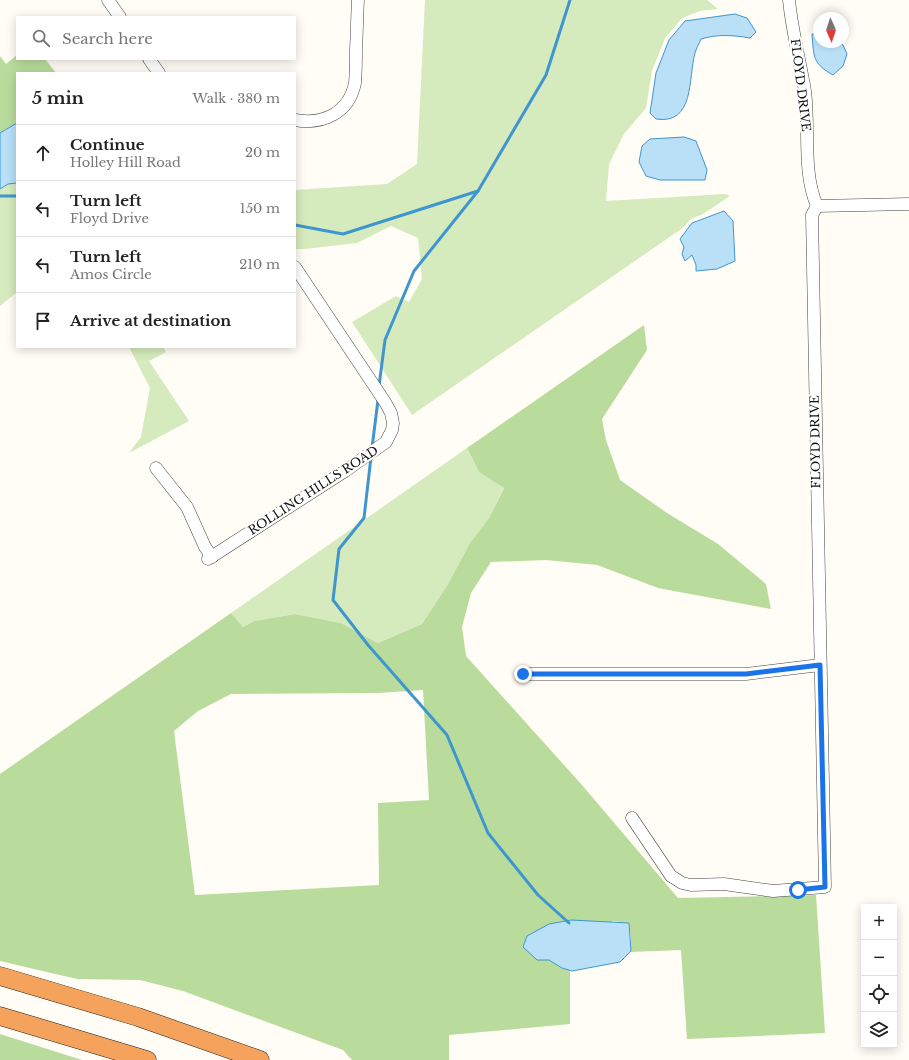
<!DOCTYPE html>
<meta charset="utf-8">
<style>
:root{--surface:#fff;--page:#f6f6f6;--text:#222;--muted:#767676;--line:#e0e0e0}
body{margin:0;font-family:"Libre Baskerville",serif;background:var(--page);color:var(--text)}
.controls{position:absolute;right:12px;bottom:12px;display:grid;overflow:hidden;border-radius:0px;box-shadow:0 2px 10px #0003}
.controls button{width:36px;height:36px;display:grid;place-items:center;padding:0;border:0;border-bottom:1px solid var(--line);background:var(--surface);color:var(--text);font:20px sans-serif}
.compass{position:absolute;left:813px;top:12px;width:36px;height:36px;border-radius:50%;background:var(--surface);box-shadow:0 2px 10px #0003;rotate:177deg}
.stop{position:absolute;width:12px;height:12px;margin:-9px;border:3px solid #1a73e8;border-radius:50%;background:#fff}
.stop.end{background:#1a73e8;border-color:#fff;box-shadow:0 1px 4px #0008}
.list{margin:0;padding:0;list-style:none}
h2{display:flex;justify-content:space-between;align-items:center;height:52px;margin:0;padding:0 16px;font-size:17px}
h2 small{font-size:13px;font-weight:400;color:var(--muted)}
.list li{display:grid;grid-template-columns:26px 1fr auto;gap:12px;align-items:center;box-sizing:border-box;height:56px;padding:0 16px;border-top:1px solid var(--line)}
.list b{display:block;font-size:15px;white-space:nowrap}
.list p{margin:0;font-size:13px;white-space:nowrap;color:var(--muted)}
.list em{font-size:13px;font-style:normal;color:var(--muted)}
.icon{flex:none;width:22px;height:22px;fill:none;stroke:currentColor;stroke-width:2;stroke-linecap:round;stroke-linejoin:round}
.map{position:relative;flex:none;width:909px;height:1060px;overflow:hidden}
.search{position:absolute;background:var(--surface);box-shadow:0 2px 10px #0003;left:16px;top:16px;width:280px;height:44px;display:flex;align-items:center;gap:10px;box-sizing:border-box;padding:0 14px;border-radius:0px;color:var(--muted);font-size:15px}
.panel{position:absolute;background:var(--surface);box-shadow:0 2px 10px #0003;left:16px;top:72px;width:280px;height:276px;border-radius:0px}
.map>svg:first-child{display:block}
.green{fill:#d5ebbd}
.forest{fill:#b9dc9c;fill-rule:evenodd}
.water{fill:#b9e0f7;stroke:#3f96cf}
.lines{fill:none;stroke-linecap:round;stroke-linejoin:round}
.stream{stroke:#3f96cf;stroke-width:3}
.minor-casing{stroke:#444;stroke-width:13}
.highway-casing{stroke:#222;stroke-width:19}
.minor{stroke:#fff;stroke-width:12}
.highway{stroke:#f5a25d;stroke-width:18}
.route{stroke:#1a73e8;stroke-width:5}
.labels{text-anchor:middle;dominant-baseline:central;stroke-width:4;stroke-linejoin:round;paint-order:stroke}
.street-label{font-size:12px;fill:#111;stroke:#fff}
</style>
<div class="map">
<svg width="909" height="1060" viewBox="0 0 909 1060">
<rect width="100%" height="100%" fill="#fffdf5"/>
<!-- green -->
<g class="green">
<polygon points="425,0 707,0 718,9 700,11 682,18 665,38 652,71 646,108 624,134 609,164 606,201 725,194 730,196 703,214 691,219 684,227 412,415 352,322 396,296 409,302 422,279 418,238 391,226 357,243 305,249 295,249 295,190 387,184 417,164"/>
<polygon points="17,183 17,292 0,306 0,189 8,184"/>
<polygon points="129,347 163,347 166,352 149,361 189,421 129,453 141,437 150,388"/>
<polygon points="467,448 479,472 504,487 489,518 470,543 448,584 422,624 378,643 341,623 295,614 254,621 243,627 231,613"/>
</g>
<!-- forest -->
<g class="forest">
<polygon points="17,55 17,59 45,59 56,73 17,73 17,123 0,133 0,56 6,64"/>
<path d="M644 325 647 350 602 419 606 440 620 480 667 513 718 544 766 584 771 609 658 588 597 565 546 560 491 562 471 593 462 627 466 656 582 785 678 898 816 895 825 1033 687 1039 681 950 630 952 631 938 629 923 613 921 549 960 562 968 570 970V1024L449 1035V1060H352L343 1050 183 991 140 980 77 979 0 961V774L231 613 243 627 254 621 295 614 341 623 378 643 422 624 448 584 470 543 489 518 504 488 479 472 467 448ZM423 690 429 800 378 803 379 885 195 895 174 731 198 711 231 694 378 693Z"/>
<polygon points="0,1034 82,1060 0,1060"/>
</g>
<!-- water -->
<g class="water">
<path d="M735 14 747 18 756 32 750 38C732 35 718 34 701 39 699 44 696 49 695 53 688 78 695 125 656 119L650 113 656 73 669 40 685 21Z"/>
<path d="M819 34V42H838L843 45 847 54 843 66 833 75C812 63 814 57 812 34Z"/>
<polygon points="17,123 17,183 8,184 0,189 0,133"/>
<polygon points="684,137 696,141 707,170 705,180 660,180 646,176 639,162 642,146 650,139"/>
<polygon points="724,211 733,221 735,261 717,269 696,271 696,265 692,255 685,261 682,254 684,247 680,239 692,223"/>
<polygon points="571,920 629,923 631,951 620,962 572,971 562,968 549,960 537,960 523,947 527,936 549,924"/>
</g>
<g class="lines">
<!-- stream -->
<g class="stream">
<polyline points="0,196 17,196"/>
<polyline points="295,225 343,234 478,191 546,75 570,0"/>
<polyline points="379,386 385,340 414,271 478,191"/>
<polyline points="372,448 378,400"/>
<polyline points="371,457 364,518 339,549 333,600 368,645 447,735 488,833 538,895 569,923"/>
</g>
<defs>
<g id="minor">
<polyline points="108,0 120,17"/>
<path d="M789 0C792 31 800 61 805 91 810 129 802 171 817 206"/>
<polyline points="149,59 159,73"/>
<path d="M295 120C323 125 349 113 355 83 356 72 356 60 356 49 357 33 357 16 358 0"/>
<polyline points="817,206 909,204"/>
<polyline points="156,468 187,507 205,547 212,557"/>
<polyline points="208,559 345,471 386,442 392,430 393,423 391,413 385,402 295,267"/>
<polyline points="523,674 746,674 820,665"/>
<polyline points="632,818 671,876 682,883 691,885 724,884 773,891 825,887 812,215 817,206"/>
</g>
<g id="highway">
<polyline points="0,976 138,1017 260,1060"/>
<polyline points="0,1016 147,1060"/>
</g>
</defs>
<!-- minor casing -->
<use href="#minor" class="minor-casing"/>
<!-- highway casing -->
<use href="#highway" class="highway-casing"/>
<!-- minor -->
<use href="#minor" class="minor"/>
<!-- highway -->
<use href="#highway" class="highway"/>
</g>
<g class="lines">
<!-- route -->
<polyline class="route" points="523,674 746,674 820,665 825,887 798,890"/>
</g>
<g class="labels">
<!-- street labels -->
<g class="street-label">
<text transform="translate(801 85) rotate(83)">FLOYD DRIVE</text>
<text transform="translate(815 442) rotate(-91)">FLOYD DRIVE</text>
<text transform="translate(313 490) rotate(-33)">ROLLING HILLS ROAD</text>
</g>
</g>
</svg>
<div class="controls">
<button>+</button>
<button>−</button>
<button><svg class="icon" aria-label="locate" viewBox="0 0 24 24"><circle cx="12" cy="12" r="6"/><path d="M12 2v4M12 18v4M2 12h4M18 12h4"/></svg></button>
<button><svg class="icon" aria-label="layers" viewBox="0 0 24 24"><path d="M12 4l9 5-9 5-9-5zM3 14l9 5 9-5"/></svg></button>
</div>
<svg class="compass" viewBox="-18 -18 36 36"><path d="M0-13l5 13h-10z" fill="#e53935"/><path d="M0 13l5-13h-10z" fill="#767676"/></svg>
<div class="stop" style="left:798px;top:890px"></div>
<div class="stop end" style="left:523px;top:674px"></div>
<div class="search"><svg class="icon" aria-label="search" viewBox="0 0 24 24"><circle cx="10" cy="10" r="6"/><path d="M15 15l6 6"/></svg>Search here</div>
<section class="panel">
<h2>5 min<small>Walk · 380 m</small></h2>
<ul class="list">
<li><svg class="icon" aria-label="ahead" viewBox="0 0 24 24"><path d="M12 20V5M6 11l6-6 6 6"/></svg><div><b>Continue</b><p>Holley Hill Road</p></div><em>20 m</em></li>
<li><svg class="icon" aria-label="left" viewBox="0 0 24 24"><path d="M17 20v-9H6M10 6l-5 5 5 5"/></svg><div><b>Turn left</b><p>Floyd Drive</p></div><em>150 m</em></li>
<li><svg class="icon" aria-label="left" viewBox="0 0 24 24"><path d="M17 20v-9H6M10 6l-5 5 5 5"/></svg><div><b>Turn left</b><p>Amos Circle</p></div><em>210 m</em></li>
<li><svg class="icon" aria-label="arrive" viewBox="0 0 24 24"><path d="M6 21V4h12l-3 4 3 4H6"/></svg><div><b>Arrive at destination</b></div></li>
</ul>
</section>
</div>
